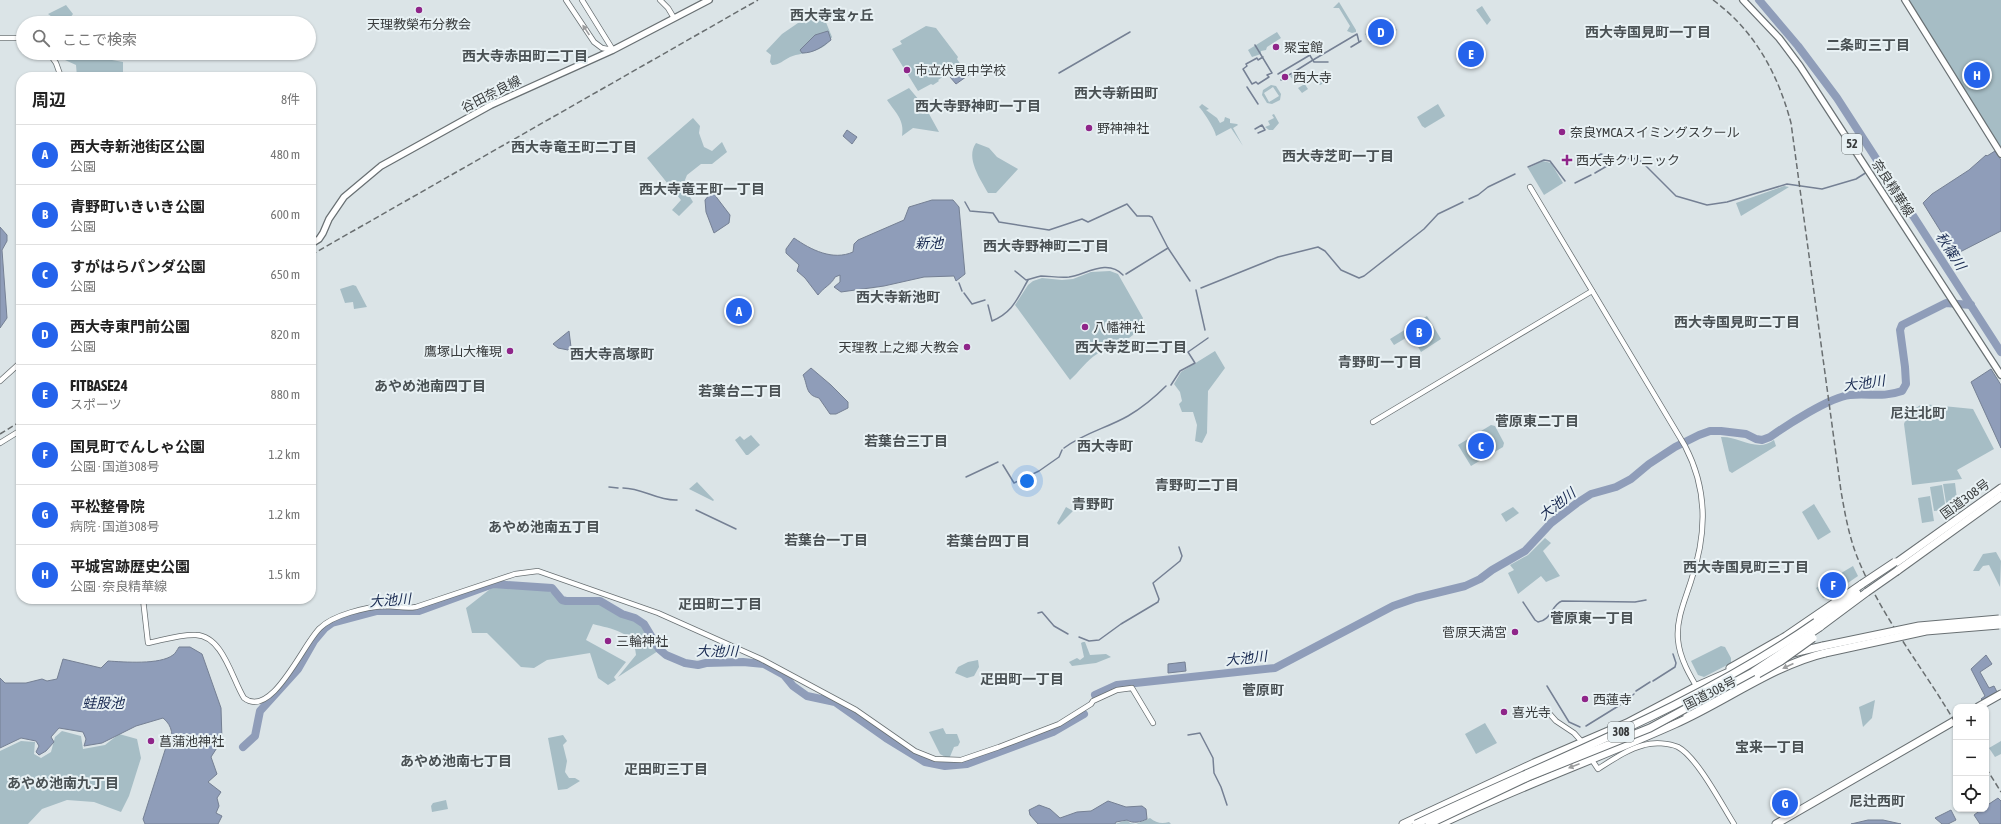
<!DOCTYPE html>
<html lang="ja">
<meta charset="utf-8">
<style>
:root{--surface:#fff;--page:#f2f2f2;--text:#222;--muted:#767676;--line:#e0e0e0;--accent:#2563eb}
body{margin:0;font-family:"Asap Condensed","Noto Sans JP",sans-serif;background:var(--page);color:var(--text)}
.controls{position:absolute;right:12px;bottom:12px;display:grid;overflow:hidden;border-radius:8px;box-shadow:0 1px 3px #0004}
.controls button{width:36px;height:36px;display:grid;place-items:center;padding:0;border:0;border-bottom:1px solid var(--line);background:var(--surface);color:var(--text);font:20px sans-serif}
.you{position:absolute;left:1027px;top:481px;width:14px;height:14px;margin:-10px;border:3px solid #fff;border-radius:50%;background:#1a73e8;box-shadow:0 0 0 6px #1a73e833}
.badge{display:grid;place-items:center;width:26px;height:26px;border-radius:50%;background:var(--accent);color:#fff;font-size:13px;font-weight:700}
.pin{position:absolute;translate:-50% -50%;border:2px solid #fff;box-shadow:0 1px 4px #0006}
.list{margin:0;padding:0;list-style:none}
h2{display:flex;justify-content:space-between;align-items:center;height:52px;margin:0;padding:0 16px;font-size:17px}
h2 small{font-size:13px;font-weight:400;color:var(--muted)}
.list li{display:grid;grid-template-columns:26px 1fr auto;gap:12px;align-items:center;box-sizing:border-box;height:60px;padding:0 16px;border-top:1px solid var(--line)}
.list b{display:block;font-size:15px;white-space:nowrap}
.list p{margin:0;font-size:13px;white-space:nowrap;color:var(--muted)}
.list em{font-size:13px;font-style:normal;color:var(--muted)}
.icon{flex:none;width:22px;height:22px;fill:none;stroke:currentColor;stroke-width:2;stroke-linecap:round;stroke-linejoin:round}
.map{position:relative;flex:none;width:2001px;height:824px;overflow:hidden}
.search{position:absolute;background:var(--surface);box-shadow:0 1px 3px #0004;left:16px;top:16px;width:300px;height:44px;display:flex;align-items:center;gap:10px;box-sizing:border-box;padding:0 14px;border-radius:22px;color:var(--muted);font-size:15px}
.panel{position:absolute;background:var(--surface);box-shadow:0 1px 3px #0004;left:16px;top:72px;width:300px;height:532px;border-radius:16px}
.map>svg:first-child{display:block}
.green{fill:#a6bdc5;fill-rule:evenodd}
.water{fill:#8f9db9;stroke:#758094}
.lines{fill:none;stroke-linecap:round;stroke-linejoin:round}
.stream{stroke:#758094;stroke-width:1.5}
.river{stroke:#8f9db9;stroke-width:8}
.minor-casing{stroke:#697073;stroke-width:6}
.major-casing{stroke:#697073;stroke-width:8}
.highway-casing{stroke:#697073;stroke-width:9}
.minor{stroke:#fff;stroke-width:4.5}
.major{stroke:#fff;stroke-width:5.5}
.highway{stroke:#fff;stroke-width:7}
.rail{stroke:#696e70;stroke-width:1.5;stroke-dasharray:6 3;stroke-linecap:butt}
.highway-bridge-casing{stroke:#697073;stroke-width:9;stroke-linecap:butt}
.highway-bridge{stroke:#fff;stroke-width:7}
.oneway{fill:#9c9d9e}
.poi-dot{fill:#8f2589;stroke:#e8f1f4;stroke-width:1.5}
.labels{text-anchor:middle;dominant-baseline:central;stroke-width:4;stroke-linejoin:round;paint-order:stroke}
.shield{fill:#e8f1f4;stroke:#6d7273;stroke-width:1}
.shield-label{font-size:12px;font-weight:bold;fill:#383b3c}
.poi-label{font-size:13px;fill:#383b3c;stroke:#e8f1f4;text-anchor:start}
.street-label{font-size:13px;fill:#383b3c;stroke:#e8f1f4}
.neighbourhood-label{font-size:14px;font-weight:bold;fill:#4a5154;stroke:#e8f1f4}
.water-label{font-size:14px;font-style:italic;fill:#192a51;stroke:#e8f1f4}
</style>
<div class="map">
<svg width="2001" height="824" viewBox="0 0 2001 824">
<rect width="100%" height="100%" fill="#dbe4e7"/>
<!-- green -->
<g class="green">
<polygon points="1908,0 2001,0 2001,149 1968,99 1969,98"/>
<polygon points="1339,2 1356,30 1356,32 1352,33 1347,31 1350,26 1339,8 1333,8"/>
<polygon points="66,5 73,14 66,23 54,23 55,19 48,14"/>
<polygon points="1482,6 1491,20 1487,25 1476,10"/>
<path d="M821 17 825 20 832 37C823 54 805 51 790 57 784 60 779 65 772 65L770 62 771 55 766 51 782 34 798 23Z"/>
<polygon points="1390,19 1397,30 1374,44 1371,44 1365,34"/>
<polygon points="926,26 936,28 958,57 957,59 961,65 938,80 939,81 933,85 931,84 918,91 892,49 902,44 900,41"/>
<polygon points="1277,32 1281,38 1267,47 1266,50 1261,51 1261,54 1252,57 1248,50"/>
<polygon points="59,53 98,53 101,58 123,62 123,72 133,77 77,77 76,65 65,60"/>
<polygon points="1297,72 1301,77 1303,76 1304,79 1302,80 1308,89 1302,93 1298,88 1303,85 1300,80 1294,81 1290,76"/>
<polygon points="1326,72 1331,80 1320,85 1316,83"/>
<path d="M1271 85 1276 86 1281 94 1280 100 1272 104 1267 103 1262 95 1263 90ZM1273 87 1279 96 1269 102 1264 93Z"/>
<path d="M909 88 919 100 915 104 919 112 923 114 928 112 939 132 913 128 902 136C905 120 895 112 887 100Z"/>
<path d="M1202 104 1209 109 1206 110 1217 118 1220 123 1224 121 1225 117 1230 119V123L1237 124 1238 125 1233 128 1243 146 1231 128 1216 136C1216 131 1204 112 1199 107Z"/>
<polygon points="1438,104 1445,116 1425,128 1422,126 1417,117"/>
<polygon points="1274,114 1279,123 1273,130 1269,130 1265,127 1270,125 1268,121 1274,118 1272,115"/>
<polygon points="693,118 700,126 699,133 704,147 712,151 722,142 727,152 712,164 701,164 687,175 683,185 693,202 679,216 672,210 681,200 647,158"/>
<path d="M976 143 989 148 997 157 1018 169 996 193H988C981 180 965 158 976 143Z"/>
<polygon points="1543,161 1551,163 1563,183 1544,195 1528,168"/>
<polygon points="1784,186 1789,187 1741,216 1736,203"/>
<path d="M1110 271 1118 274 1143 318C1134 345 1117 340 1097 354 1087 360 1079 372 1070 380L1015 305 1028 285 1033 281 1042 278 1062 280 1073 279 1091 272Z"/>
<polygon points="353,285 356,286 367,307 354,309 353,302 345,303 340,289"/>
<polygon points="740,303 748,313 738,319 731,309"/>
<polygon points="1427,316 1441,339 1421,352 1411,335 1394,345 1390,339"/>
<polygon points="1215,351 1225,368 1208,391 1207,433 1202,443 1195,441 1197,425 1193,412 1182,412 1179,404 1182,401 1180,392 1174,384 1181,372"/>
<path d="M1923 404 1973 409 1994 449 1957 470 1962 479 1912 485 1904 424C1907 414 1914 408 1923 404Z"/>
<polygon points="1491,425 1495,426 1504,443 1503,447 1471,466 1458,445"/>
<polygon points="751,435 760,445 748,455 746,455 735,440 740,436 744,440"/>
<path d="M1721 437C1739 436 1757 453 1774 440L1776 446 1732 473 1729 471Z"/>
<polygon points="697,482 714,500 713,501 689,489"/>
<polygon points="1955,483 1958,507 1947,509 1943,484"/>
<polygon points="1942,485 1946,510 1934,511 1930,487"/>
<polygon points="1930,496 1934,521 1922,523 1918,498"/>
<polygon points="1814,504 1831,532 1818,540 1802,512"/>
<polygon points="1066,507 1073,511 1059,525 1057,523"/>
<polygon points="1513,507 1519,513 1506,522 1501,514"/>
<polygon points="1545,538 1551,543 1543,551 1560,576 1546,582 1541,576 1518,594 1508,573 1514,570 1510,565 1528,555"/>
<polygon points="1996,552 2001,561 2000,587 1989,565 1983,566 1979,571 1973,571 1983,554"/>
<polygon points="1853,566 1858,576 1826,598 1823,598 1816,588"/>
<path d="M494 586 549 591 565 604 600 602 640 624 658 651 618 677 636 655C635 631 611 629 593 624L586 640 626 662 614 677 616 680 608 685 598 678 590 653 547 660 534 668 521 667 487 633H472L466 608Z"/>
<polygon points="1083,642 1085,642 1090,655 1106,654 1111,657 1096,663 1072,666 1069,662 1077,658 1080,660 1084,657 1081,643"/>
<polygon points="1721,646 1725,647 1731,658 1731,663 1704,677 1698,675 1691,661"/>
<polygon points="978,660 979,667 974,676 967,678 955,673 958,667 968,662"/>
<polygon points="1875,700 1872,718 1863,727 1859,707"/>
<polygon points="1485,723 1497,743 1476,754 1465,734"/>
<polygon points="943,728 946,734 957,734 960,742 958,746 954,747 949,759 940,754 929,732"/>
<polygon points="62,731 81,736 83,749 105,745 119,734 137,739 141,758 129,796 121,812 94,802 67,800 42,809 28,824 0,824 0,751 21,741 35,742 34,754 41,758 51,752 55,737"/>
<polygon points="563,735 567,741 563,745 567,761 565,772 569,778 575,778 580,781 567,789 558,790 548,738"/>
<polygon points="2001,741 2001,754 1995,757 1989,748"/>
<polygon points="446,800 448,809 432,812 431,806 433,803"/>
<path d="M1150 818C1156 823 1162 824 1169 822L1171 824H1115L1127 820 1130 823 1136 824Z"/>
</g>
<!-- water -->
<g class="water">
<path d="M828 31 831 40C822 47 814 53 802 53L800 50 815 35Z"/>
<polygon points="965,67 970,74 956,84 950,77"/>
<polygon points="847,130 857,137 852,144 843,136"/>
<polygon points="1995,151 2001,160 2001,231 1958,253 1953,251 1923,203 1932,194 1969,170 1986,155 1987,156"/>
<polygon points="710,194 714,194 730,215 729,223 714,233 706,212 705,200"/>
<path d="M932 200H953L959 207 965 274 956 281 954 276 924 277 884 286 841 292 834 287 840 282V275L835 277C832 284 823 288 818 295L805 278 797 271 799 265 786 253V249L794 238C811 250 833 261 853 252L854 244 858 240 904 220 909 207Z"/>
<polygon points="0,227 7,235 7,241 2,250 7,318 0,328"/>
<polygon points="569,331 571,347 568,350 558,348 553,344"/>
<path d="M811 368 831 385 848 402V408L836 414H830L819 398C805 395 808 385 803 375Z"/>
<polygon points="1991,369 2001,385 2001,448 1971,382"/>
<path d="M179 647H190L202 654 221 708 222 740 211 757 217 774 208 782 221 792 217 798 219 806 216 813 222 816 218 824H145L143 819 166 747 171 748C173 736 173 726 163 718L136 726 102 743 84 746 86 739 83 732 59 728 51 737 54 742 46 751 39 755 36 752 39 746 36 741 21 738 0 748V678L5 683H26L42 679 47 681 57 679 63 659 101 668 108 661C124 662 160 665 173 655 175 654 177 650 179 647Z"/>
<polygon points="1986,655 1992,664 1980,672 1989,688 1994,686 1997,692 1982,700 1981,699 1985,696 1971,669"/>
<polygon points="1185,662 1186,671 1168,673 1168,664"/>
<polygon points="1998,798 2001,801 2001,824 1980,824 1974,815 1982,809 1986,809 1986,806"/>
<path d="M1108 801 1126 807 1142 806 1146 809 1147 819C1141 822 1133 824 1127 820L1116 822 1115 824H1038L1030 815 1029 810 1039 805 1050 809 1060 818 1077 812 1091 811Z"/>
<polygon points="1951,810 1956,820 1948,824 1942,824 1935,818"/>
<polygon points="1868,820 1883,820 1901,824 1851,824"/>
</g>
<g class="lines">
<!-- stream -->
<g class="stream">
<polyline points="1255,45 1272,73 1267,75 1269,77 1258,84 1256,82 1252,84 1243,69 1247,66 1246,64 1257,58 1258,60 1263,57"/>
<polyline points="1351,47 1361,41"/>
<polyline points="1309,54 1314,62 1328,62"/>
<polyline points="1313,60 1357,34 1359,42"/>
<polyline points="1059,73 1130,32"/>
<polyline points="1278,74 1310,55"/>
<polyline points="1281,80 1313,60"/>
<polyline points="1247,87 1258,104"/>
<polyline points="1255,129 1262,125 1265,130 1258,133"/>
<polyline points="1593,159 1601,154 1607,156"/>
<polyline points="1528,167 1544,160 1550,161 1565,181"/>
<polyline points="1870,170 1878,165"/>
<polyline points="1595,173 1617,160 1633,158 1642,162 1676,196 1707,205 1727,202 1787,184 1822,189 1856,179 1867,172"/>
<polyline points="1575,183 1591,175"/>
<polyline points="1469,199 1478,195 1488,187 1515,174"/>
<polyline points="965,202 970,211 993,213 999,222 1049,230 1082,219 1088,222 1127,204 1137,216 1149,216 1152,217 1168,248 1190,281"/>
<path d="M1015 271 1026 280C1031 279 1036 277 1041 276 1050 276 1059 278 1069 277 1085 275 1107 258 1123 275"/>
<polyline points="1126,274 1168,248"/>
<polyline points="959,283 962,291"/>
<polyline points="1201,288 1278,257 1318,247 1325,251 1341,270 1359,278 1364,276 1424,229 1438,214 1463,202"/>
<polyline points="1196,290 1205,330"/>
<polyline points="964,293 972,304 985,300"/>
<path d="M988 305 992 321C1013 312 1017 299 1028 280"/>
<polyline points="1171,385 1180,371 1195,363 1188,352 1208,338"/>
<path d="M1064 448C1084 433 1107 428 1128 416 1140 409 1156 396 1166 386"/>
<polyline points="1003,465 1014,483 1039,471 1059,457 1062,450"/>
<polyline points="966,477 998,462"/>
<polyline points="609,487 618,488"/>
<path d="M623 488C643 488 657 501 677 500"/>
<polyline points="696,510 736,529"/>
<path d="M1523 602 1535 620 1538 622C1552 620 1551 605 1562 601L1635 602 1646 600"/>
<polyline points="1038,613 1042,612 1054,626 1068,634"/>
<polyline points="1079,637 1089,641 1099,640 1121,624 1158,602 1159,599 1153,583 1180,561 1182,556 1179,547"/>
<polyline points="1653,681 1675,667 1676,663 1673,654"/>
<polyline points="1547,686 1569,722 1580,727"/>
<polyline points="1636,691 1650,682"/>
<polyline points="1623,703 1634,694"/>
<polyline points="1586,726 1620,705"/>
<polyline points="1188,735 1200,733 1213,758 1214,773 1221,787 1227,805"/>
</g>
<!-- river -->
<g class="river">
<polyline points="1759,0 1798,46 1837,98 2001,352"/>
<path d="M1095 695 1117 685 1275 668 1393 606 1416 598 1465 586 1480 579 1492 570 1525 551 1551 523 1577 503 1591 494 1616 487 1631 479 1649 464 1675 447 1699 435 1710 431H1721L1746 434 1756 439 1762 440 1770 437C1787 425 1830 397 1850 395 1870 393 1882 398 1902 391L1906 384 1905 367 1900 330 1902 325 1946 303 1971 305"/>
<polyline points="243,747 255,736 260,711 298,669 314,641 325,628 332,623 377,611 419,611 493,584 552,588 562,600 566,601 600,601 622,614 635,618 644,624 659,649 666,655 685,663 698,665 706,663 743,662 764,664 784,675 793,686 807,696 835,702 886,738 925,762 945,766 967,764 1053,732 1084,714"/>
</g>
<defs>
<g id="minor">
<polyline points="566,0 594,42 602,48 613,50"/>
<polyline points="582,0 613,50"/>
<polyline points="660,0 668,8 674,18"/>
<polyline points="0,38 23,38"/>
<polyline points="49,53 56,63 61,77"/>
<path d="M1530 187 1685 446C1708 490 1707 534 1691 581 1685 600 1676 619 1678 640 1680 662 1694 682 1705 701"/>
<polyline points="0,381 21,362"/>
<polyline points="1373,422 1592,291"/>
<polyline points="0,443 21,430"/>
<path d="M143 599 148 643C163 640 181 634 196 635 223 636 232 679 244 698 272 720 304 642 320 628 333 615 366 607 385 606 396 606 405 609 416 607L515 574 538 571 658 613 761 659 856 710 915 751 935 759 961 760 999 747 1059 724 1091 704 1093 701 1117 690 1132 688 1153 723"/>
<polyline points="1548,712 1556,721 1574,733 1583,743"/>
<path d="M1590 757 1598 769C1612 760 1628 749 1644 745 1654 742 1669 743 1678 747 1697 757 1722 805 1734 824"/>
</g>
<g id="major">
<polyline points="1743,0 1779,38 1800,66 2001,375"/>
<polyline points="1905,0 2001,154"/>
<polyline points="311,244 319,239 323,233 329,219 344,197 381,166 491,105 613,50 709,0"/>
</g>
<g id="highway">
<polyline points="1896,563 2001,488"/>
<polyline points="1897,571 2001,496"/>
<polyline points="1816,622 1857,593"/>
<polyline points="1820,627 1867,592"/>
<polyline points="1793,653 1823,646"/>
<polyline points="1730,668 1786,636 1862,584"/>
<polyline points="1978,707 2001,694"/>
<polyline points="1687,715 1706,702 1754,676"/>
<polyline points="1403,824 1534,763 1627,723 1697,686 1738,668"/>
<path d="M1441 824C1518 787 1597 759 1675 724 1723 703 1774 665 1825 653"/>
<polyline points="1776,824 1956,720"/>
</g>
</defs>
<!-- minor casing -->
<use href="#minor" class="minor-casing"/>
<!-- major casing -->
<use href="#major" class="major-casing"/>
<!-- highway casing -->
<use href="#highway" class="highway-casing"/>
<!-- minor -->
<use href="#minor" class="minor"/>
<!-- major -->
<use href="#major" class="major"/>
<!-- highway -->
<use href="#highway" class="highway"/>
<!-- rail -->
<g class="rail">
<path d="M1713 0C1755 31 1778 74 1791 123L1841 491C1845 514 1849 537 1858 559 1882 618 1924 669 1956 724"/>
<polyline points="311,255 758,0"/>
<polyline points="0,434 21,421"/>
<polyline points="1986,768 2001,792"/>
</g>
<defs>
<g id="highway-bridge">
<polyline points="1862,584 1895,562"/>
<polyline points="1867,592 1897,571"/>
<polyline points="1823,646 1919,626 1999,619"/>
<polyline points="1825,653 1926,631 1999,625"/>
<polyline points="1758,674 1781,661 1813,638"/>
<path d="M1416 824C1551 760 1693 708 1816 622"/>
<polyline points="1429,824 1528,777 1650,728 1753,672 1820,627"/>
</g>
</defs>
<!-- highway-bridge casing -->
<use href="#highway-bridge" class="highway-bridge-casing"/>
<!-- highway-bridge -->
<use href="#highway-bridge" class="highway-bridge"/>
</g>
<!-- one-way arrows -->
<defs><path id="oneway-solid" d="M-6-.8H1V-3.2L6.5 0L1 3.2V.8H-6Z"/></defs>
<g class="oneway">
<use href="#oneway-solid" transform="translate(586 30) rotate(-124)"/>
<use href="#oneway-solid" transform="translate(1788 666) rotate(155)"/>
<use href="#oneway-solid" transform="translate(1574 766) rotate(159)"/>
</g>
<!-- markers -->
<g class="poi-dot">
<circle cx="419" cy="10" r="4"/>
<circle cx="1276" cy="47" r="4"/>
<circle cx="907" cy="70" r="4"/>
<circle cx="1285" cy="77" r="4"/>
<circle cx="1089" cy="128" r="4"/>
<circle cx="1562" cy="132" r="4"/>
<path d="M1565 154h4v4h4v4h-4v4h-4v-4h-4v-4h4z"/>
<circle cx="1085" cy="327" r="4"/>
<circle cx="967" cy="347" r="4"/>
<circle cx="510" cy="351" r="4"/>
<circle cx="1515" cy="632" r="4"/>
<circle cx="608" cy="641" r="4"/>
<circle cx="1585" cy="699" r="4"/>
<circle cx="1504" cy="712" r="4"/>
<circle cx="151" cy="741" r="4"/>
</g>
<g class="labels">
<!-- shield labels -->
<g class="shield">
<rect x="1842" y="134" width="20" height="20" rx="3"/>
<rect x="1608" y="722" width="26" height="20" rx="3"/>
</g>
<g class="shield-label">
<text x="1852" y="144">52</text>
<text x="1621" y="732">308</text>
</g>
<!-- poi labels -->
<g class="poi-label">
<text x="419" y="24" text-anchor="middle">天理教榮布分教会</text>
<text x="1284" y="47">聚宝館</text>
<text x="915" y="70">市立伏見中学校</text>
<text x="1293" y="77">西大寺</text>
<text x="1097" y="128">野神神社</text>
<text x="1570" y="132">奈良YMCAスイミングスクール</text>
<text x="1576" y="160">西大寺クリニック</text>
<text x="1093" y="327">八幡神社</text>
<text x="959" y="347" text-anchor="end">天理教 上之郷 大教会</text>
<text x="502" y="351" text-anchor="end">鷹塚山大権現</text>
<text x="1507" y="632" text-anchor="end">菅原天満宮</text>
<text x="616" y="641">三輪神社</text>
<text x="1593" y="699">西蓮寺</text>
<text x="1512" y="712">喜光寺</text>
<text x="159" y="741">菖蒲池神社</text>
</g>
<!-- street labels -->
<g class="street-label">
<text transform="translate(491 94) rotate(-27)">谷田奈良線</text>
<text transform="translate(1893 188) rotate(57)">奈良精華線</text>
<text transform="translate(1965 499) rotate(-36)">国道308号</text>
<text transform="translate(1710 693) rotate(-27)">国道308号</text>
</g>
<!-- neighbourhood labels -->
<g class="neighbourhood-label">
<text x="832" y="15">西大寺宝ヶ丘</text>
<text x="1648" y="32">西大寺国見町一丁目</text>
<text x="1868" y="45">二条町三丁目</text>
<text x="525" y="56">西大寺赤田町二丁目</text>
<text x="1116" y="93">西大寺新田町</text>
<text x="978" y="106">西大寺野神町一丁目</text>
<text x="574" y="147">西大寺竜王町二丁目</text>
<text x="1338" y="156">西大寺芝町一丁目</text>
<text x="702" y="189">西大寺竜王町一丁目</text>
<text x="1046" y="246">西大寺野神町二丁目</text>
<text x="898" y="297">西大寺新池町</text>
<text x="1737" y="322">西大寺国見町二丁目</text>
<text x="1131" y="347">西大寺芝町二丁目</text>
<text x="612" y="354">西大寺高塚町</text>
<text x="1380" y="362">青野町一丁目</text>
<text x="430" y="386">あやめ池南四丁目</text>
<text x="740" y="391">若葉台二丁目</text>
<text x="1918" y="413">尼辻北町</text>
<text x="1537" y="421">菅原東二丁目</text>
<text x="906" y="441">若葉台三丁目</text>
<text x="1105" y="446">西大寺町</text>
<text x="1197" y="485">青野町二丁目</text>
<text x="1093" y="504">青野町</text>
<text x="544" y="527">あやめ池南五丁目</text>
<text x="826" y="540">若葉台一丁目</text>
<text x="988" y="541">若葉台四丁目</text>
<text x="1746" y="567">西大寺国見町三丁目</text>
<text x="720" y="604">疋田町二丁目</text>
<text x="1592" y="618">菅原東一丁目</text>
<text x="1022" y="679">疋田町一丁目</text>
<text x="1263" y="690">菅原町</text>
<text x="1770" y="747">宝来一丁目</text>
<text x="456" y="761">あやめ池南七丁目</text>
<text x="666" y="769">疋田町三丁目</text>
<text x="63" y="783">あやめ池南九丁目</text>
<text x="1877" y="801">尼辻西町</text>
</g>
<!-- water labels -->
<g class="water-label">
<text x="929" y="243">新池</text>
<text transform="translate(1951 251) rotate(57)">秋篠川</text>
<text transform="translate(1864 383) rotate(-7)">大池川</text>
<text transform="translate(1557 504) rotate(-38)">大池川</text>
<text transform="translate(390 600) rotate(-4)">大池川</text>
<text transform="translate(717 651) rotate(1)">大池川</text>
<text transform="translate(1246 658) rotate(-6)">大池川</text>
<text x="103" y="703">蛙股池</text>
</g>
</g>
</svg>
<div class="controls">
<button>+</button>
<button>−</button>
<button><svg class="icon" aria-label="locate" viewBox="0 0 24 24"><circle cx="12" cy="12" r="6"/><path d="M12 2v4M12 18v4M2 12h4M18 12h4"/></svg></button>
</div>
<div class="you"></div>
<div class="pin badge" style="left:739px;top:311px">A</div>
<div class="pin badge" style="left:1419px;top:332px">B</div>
<div class="pin badge" style="left:1481px;top:446px">C</div>
<div class="pin badge" style="left:1381px;top:32px">D</div>
<div class="pin badge" style="left:1471px;top:54px">E</div>
<div class="pin badge" style="left:1833px;top:585px">F</div>
<div class="pin badge" style="left:1785px;top:803px">G</div>
<div class="pin badge" style="left:1977px;top:75px">H</div>
<div class="search"><svg class="icon" aria-label="search" viewBox="0 0 24 24"><circle cx="10" cy="10" r="6"/><path d="M15 15l6 6"/></svg>ここで検索</div>
<section class="panel">
<h2>周辺<small>8件</small></h2>
<ul class="list">
<li><span class="badge">A</span><div><b>西大寺新池街区公園</b><p>公園</p></div><em>480 m</em></li>
<li><span class="badge">B</span><div><b>青野町いきいき公園</b><p>公園</p></div><em>600 m</em></li>
<li><span class="badge">C</span><div><b>すがはらパンダ公園</b><p>公園</p></div><em>650 m</em></li>
<li><span class="badge">D</span><div><b>西大寺東門前公園</b><p>公園</p></div><em>820 m</em></li>
<li><span class="badge">E</span><div><b>FITBASE24</b><p>スポーツ</p></div><em>880 m</em></li>
<li><span class="badge">F</span><div><b>国見町でんしゃ公園</b><p>公園 · 国道308号</p></div><em>1.2 km</em></li>
<li><span class="badge">G</span><div><b>平松整骨院</b><p>病院 · 国道308号</p></div><em>1.2 km</em></li>
<li><span class="badge">H</span><div><b>平城宮跡歴史公園</b><p>公園 · 奈良精華線</p></div><em>1.5 km</em></li>
</ul>
</section>
</div>
